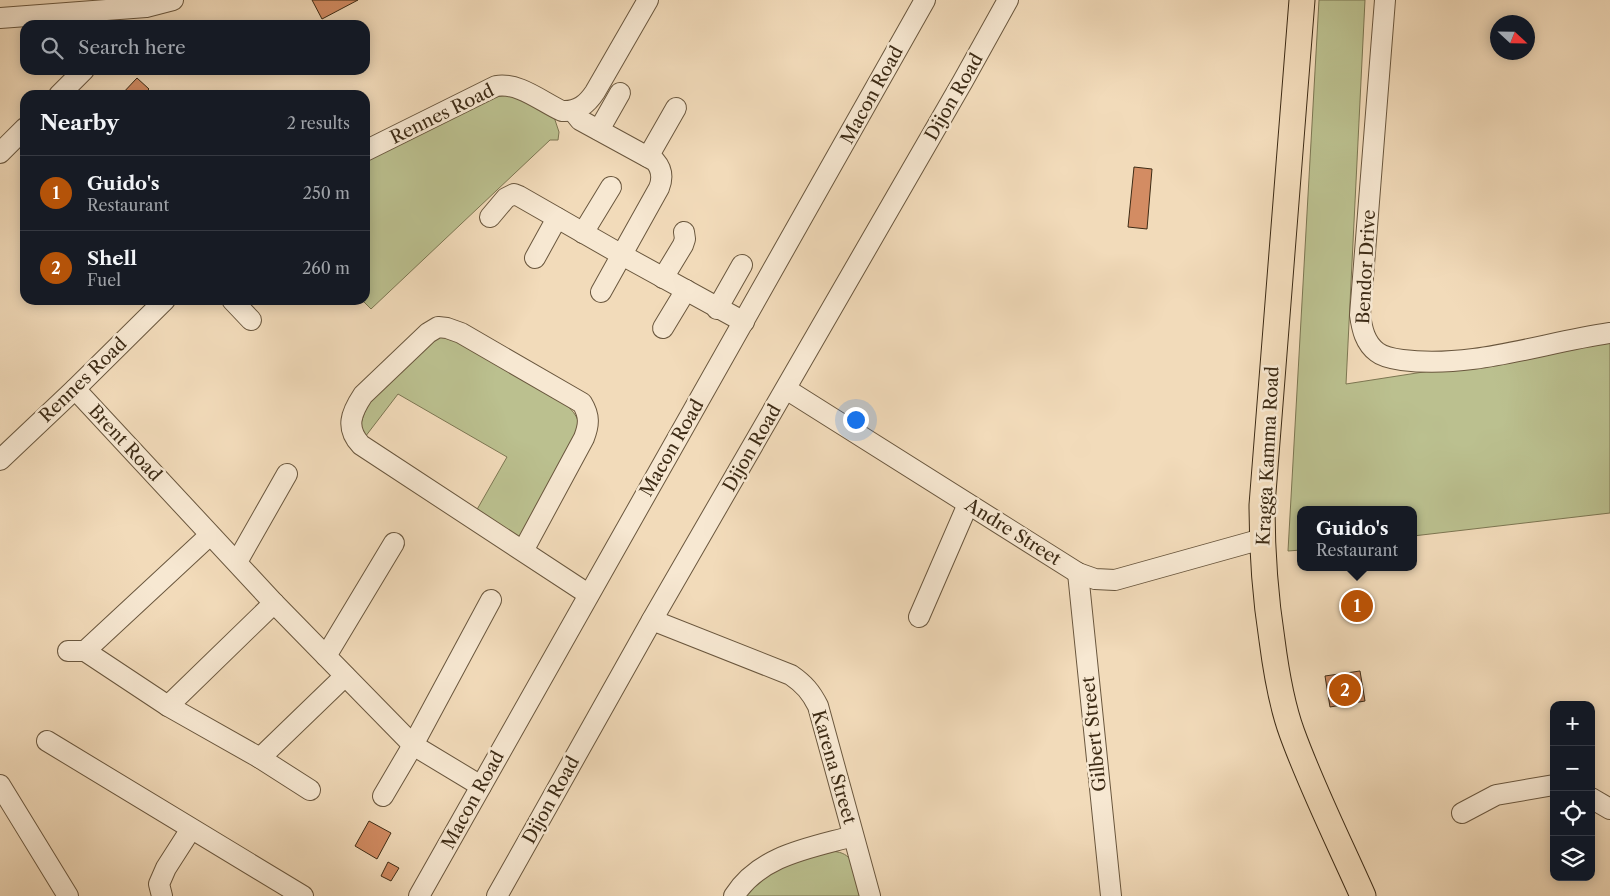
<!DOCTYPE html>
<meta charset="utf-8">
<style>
:root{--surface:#171b24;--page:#20242c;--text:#f1f3f6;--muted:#9ea1a6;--line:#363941;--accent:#b45309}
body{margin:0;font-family:"Libre Caslon Text",serif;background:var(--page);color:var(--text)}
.controls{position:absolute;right:15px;bottom:15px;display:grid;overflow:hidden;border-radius:10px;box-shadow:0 2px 12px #0003}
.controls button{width:45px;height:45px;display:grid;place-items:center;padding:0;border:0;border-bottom:1px solid var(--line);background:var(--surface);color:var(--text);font:25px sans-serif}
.compass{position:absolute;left:1490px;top:15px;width:45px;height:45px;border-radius:50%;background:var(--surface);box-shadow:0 2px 12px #0003;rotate:112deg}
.you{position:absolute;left:855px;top:419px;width:18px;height:18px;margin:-12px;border:4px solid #fff;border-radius:50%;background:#1a73e8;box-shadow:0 0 0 8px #1a73e833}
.badge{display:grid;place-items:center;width:32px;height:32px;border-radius:50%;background:var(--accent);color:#fff;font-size:16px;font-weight:700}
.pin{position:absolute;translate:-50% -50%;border:2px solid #fff;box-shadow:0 1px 5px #0006}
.popup{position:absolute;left:1297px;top:506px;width:120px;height:65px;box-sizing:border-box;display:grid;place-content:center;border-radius:10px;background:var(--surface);filter:drop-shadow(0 1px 4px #0005);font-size:16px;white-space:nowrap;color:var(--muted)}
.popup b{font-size:19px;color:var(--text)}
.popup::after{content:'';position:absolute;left:50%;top:100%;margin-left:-10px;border:10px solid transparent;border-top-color:var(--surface)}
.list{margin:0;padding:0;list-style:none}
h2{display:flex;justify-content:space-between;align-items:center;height:65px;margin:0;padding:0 20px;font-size:21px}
h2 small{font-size:16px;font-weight:400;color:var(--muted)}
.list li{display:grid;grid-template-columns:32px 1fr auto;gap:15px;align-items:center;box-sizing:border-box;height:75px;padding:0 20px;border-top:1px solid var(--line)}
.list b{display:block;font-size:19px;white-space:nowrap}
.list p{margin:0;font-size:16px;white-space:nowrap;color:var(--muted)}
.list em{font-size:16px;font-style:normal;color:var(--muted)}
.icon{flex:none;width:28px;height:28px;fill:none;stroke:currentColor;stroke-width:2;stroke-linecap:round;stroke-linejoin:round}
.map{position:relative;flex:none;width:1610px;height:896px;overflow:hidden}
.search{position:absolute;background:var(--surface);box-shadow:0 2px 12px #0003;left:20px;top:20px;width:350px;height:55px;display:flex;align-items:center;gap:12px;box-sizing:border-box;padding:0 18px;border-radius:15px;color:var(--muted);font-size:19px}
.panel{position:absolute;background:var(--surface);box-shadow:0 2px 12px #0003;left:20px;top:90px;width:350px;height:215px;border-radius:15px}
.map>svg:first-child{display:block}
.green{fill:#bbc08f;stroke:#7c7652}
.building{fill:#d38c63;stroke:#3d2b15}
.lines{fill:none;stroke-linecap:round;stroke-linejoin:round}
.minor-casing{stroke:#6a573e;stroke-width:22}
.major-casing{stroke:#3d2b15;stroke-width:27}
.minor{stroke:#f7e8d2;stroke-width:20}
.major{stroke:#f2dbba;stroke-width:25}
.labels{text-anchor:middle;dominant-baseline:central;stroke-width:5;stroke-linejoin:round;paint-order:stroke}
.street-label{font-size:18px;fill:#3d2b15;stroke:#f7e8d2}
</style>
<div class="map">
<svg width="1610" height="896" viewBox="0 0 1610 896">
<rect width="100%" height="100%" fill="#f2dbba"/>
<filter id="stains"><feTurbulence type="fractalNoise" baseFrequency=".004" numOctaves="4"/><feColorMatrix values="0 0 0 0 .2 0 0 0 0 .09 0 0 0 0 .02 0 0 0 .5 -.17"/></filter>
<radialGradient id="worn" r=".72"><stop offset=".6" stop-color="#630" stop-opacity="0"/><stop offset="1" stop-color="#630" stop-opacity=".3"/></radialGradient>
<!-- green -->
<g class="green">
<polygon points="1319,0 1365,0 1346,384 1610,343 1610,513 1413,536 1413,510 1301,510 1301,550 1288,551"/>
<polygon points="514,94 554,117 559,132 558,140 550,140 371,309 362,300 365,300 365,160 490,98"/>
<path d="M442 335 454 337 564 403C575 412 579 419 581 432L521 539 475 513 507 457 398 394 365 437 359 429 370 397 428 339Z"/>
<path d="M831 851C840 852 845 853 851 860L863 896H744L751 887 785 864Z"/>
</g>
<!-- building -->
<g class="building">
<polygon points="312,0 358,0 322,19"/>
<polygon points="137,78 149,89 143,95 121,95"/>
<polygon points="1134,167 1152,169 1147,229 1128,227"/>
<polygon points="1360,671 1365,701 1330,707 1325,676"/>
<polygon points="369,821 391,833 377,859 355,846"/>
<polygon points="388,862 399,868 391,881 381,876"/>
</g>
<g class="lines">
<defs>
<g id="minor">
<path d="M1385 0 1360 315C1362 329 1365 343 1377 352 1383 357 1395 359 1402 360 1472 369 1541 343 1610 333"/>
<polyline points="0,18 146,7 173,0"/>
<polyline points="59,95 84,70"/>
<path d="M575 110 576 115 580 120 655 161C662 169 663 178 659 188L601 292"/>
<polyline points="599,130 620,93"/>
<path d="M365 151 496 86C519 82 542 102 562 111 578 112 587 104 595 92L648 0"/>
<polyline points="0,153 25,128"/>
<polyline points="648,157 676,108"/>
<polyline points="490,217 506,198 514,194 519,196 622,255 744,322"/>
<polyline points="583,233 611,187"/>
<polyline points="535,258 557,218"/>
<polyline points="663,278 683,245 685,239 684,232"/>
<polyline points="232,300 251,320"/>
<polyline points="717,309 742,265"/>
<polyline points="663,328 686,290"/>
<polyline points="75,389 274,603 413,745 481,786"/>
<polyline points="786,389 1078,573 1095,579 1115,580 1262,539"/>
<polyline points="0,460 75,389 165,300"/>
<path d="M523 551 584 438C589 425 590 416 582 403L461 333 447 328 438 327 428 333 363 395C351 413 345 428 361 445L588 594"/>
<polyline points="237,562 287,474"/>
<polyline points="1078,573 1111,896"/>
<polyline points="919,617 968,504"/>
<path d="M652 620 791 675C804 684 811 692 818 706L870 896"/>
<polyline points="68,651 85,651 168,706 260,758 310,790"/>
<polyline points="85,651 210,535"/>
<polyline points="326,656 394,543"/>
<polyline points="168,706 274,603"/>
<polyline points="47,741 303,896"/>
<polyline points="260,758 345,676"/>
<polyline points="0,785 68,896"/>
<polyline points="383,796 413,745 491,600"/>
<polyline points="1591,798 1610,809"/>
<polyline points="1462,813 1496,795 1554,785"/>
<polyline points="162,896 159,884 166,868 191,829"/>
<path d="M419 896C587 597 757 299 925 0"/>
<polyline points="497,896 652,620 963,81 1008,0"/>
<path d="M734 896C760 855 810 848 853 836"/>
</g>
<path id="major" d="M1302 0 1262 505C1262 551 1265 595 1272 640 1276 671 1281 703 1292 733 1312 788 1339 842 1363 896"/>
</defs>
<!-- minor casing -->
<use href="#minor" class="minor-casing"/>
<!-- major casing -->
<use href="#major" class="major-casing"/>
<!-- minor -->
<use href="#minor" class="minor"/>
<!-- major -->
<use href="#major" class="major"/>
</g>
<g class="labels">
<!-- street labels -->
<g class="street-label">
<text transform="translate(872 95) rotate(-61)">Macon Road</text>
<text transform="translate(954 97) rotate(-60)">Dijon Road</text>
<text transform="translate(442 114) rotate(-26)">Rennes Road</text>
<text transform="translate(1366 267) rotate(-87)">Bendor Drive</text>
<text transform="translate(83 380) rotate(-44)">Rennes Road</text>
<text transform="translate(125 443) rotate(47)">Brent Road</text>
<text transform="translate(672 448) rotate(-60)">Macon Road</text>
<text transform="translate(752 448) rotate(-60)">Dijon Road</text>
<text transform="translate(1268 456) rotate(-87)">Kragga Kamma Road</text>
<text transform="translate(1013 532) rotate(32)">Andre Street</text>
<text transform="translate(1094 734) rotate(-96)">Gilbert Street</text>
<text transform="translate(834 767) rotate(74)">Karena Street</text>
<text transform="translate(473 800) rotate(-61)">Macon Road</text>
<text transform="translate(551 800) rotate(-61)">Dijon Road</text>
</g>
</g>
<rect width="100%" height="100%" filter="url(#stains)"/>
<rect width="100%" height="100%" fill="url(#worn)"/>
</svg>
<div class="controls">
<button>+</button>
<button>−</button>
<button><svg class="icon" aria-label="locate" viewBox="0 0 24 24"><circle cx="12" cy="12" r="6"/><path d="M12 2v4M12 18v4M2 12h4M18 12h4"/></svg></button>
<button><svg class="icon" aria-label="layers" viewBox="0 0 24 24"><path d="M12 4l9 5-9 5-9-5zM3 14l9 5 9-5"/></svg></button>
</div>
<svg class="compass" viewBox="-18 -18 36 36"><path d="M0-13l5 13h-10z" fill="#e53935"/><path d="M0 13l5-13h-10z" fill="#9ea1a6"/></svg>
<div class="you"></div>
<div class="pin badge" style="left:1357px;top:606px">1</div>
<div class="popup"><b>Guido's</b>Restaurant</div>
<div class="pin badge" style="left:1345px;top:690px">2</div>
<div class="search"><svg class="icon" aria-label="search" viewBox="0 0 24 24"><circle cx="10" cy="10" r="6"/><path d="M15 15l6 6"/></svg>Search here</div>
<section class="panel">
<h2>Nearby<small>2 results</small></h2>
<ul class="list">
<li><span class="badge">1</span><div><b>Guido's</b><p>Restaurant</p></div><em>250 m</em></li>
<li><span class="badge">2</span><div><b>Shell</b><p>Fuel</p></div><em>260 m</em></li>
</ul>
</section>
</div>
